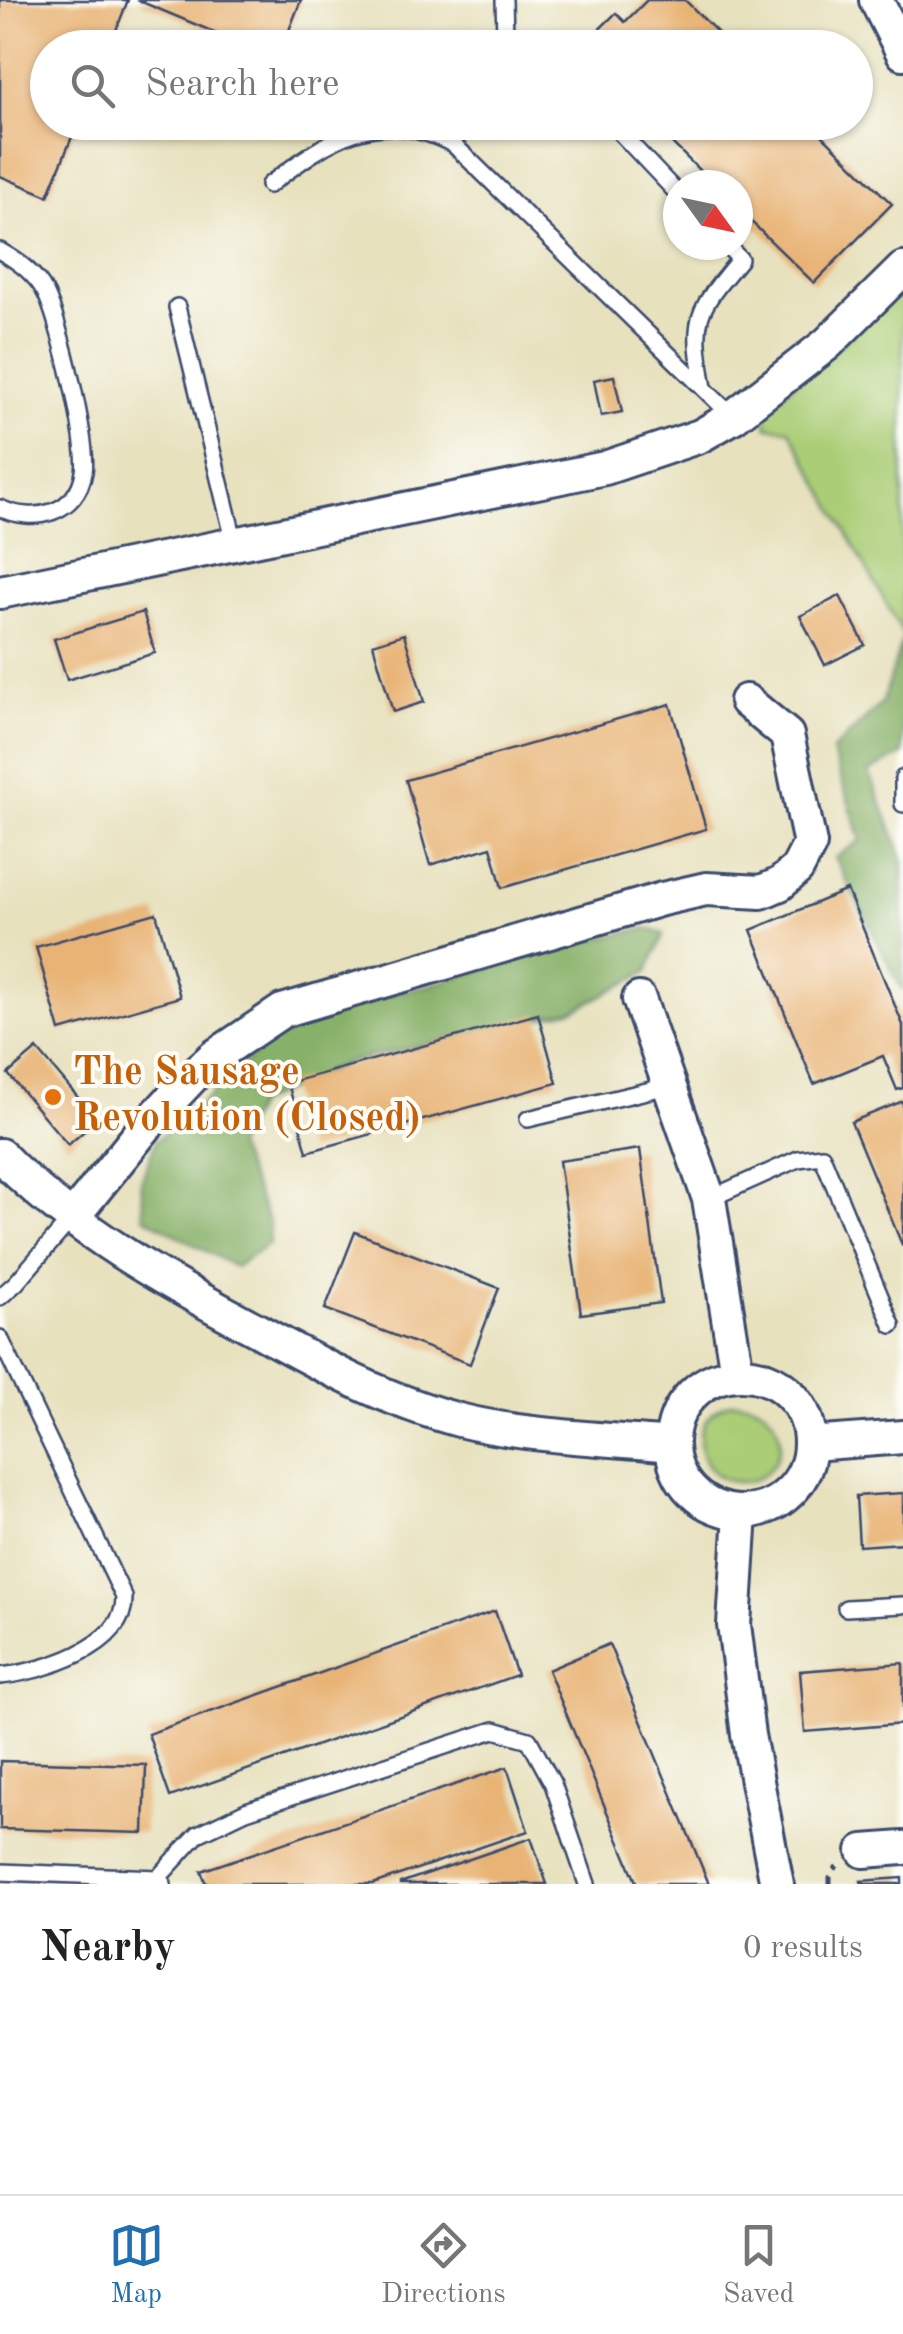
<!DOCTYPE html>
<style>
:root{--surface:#fff;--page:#f6f6f6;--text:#222;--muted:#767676;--line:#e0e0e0;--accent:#1f6fb2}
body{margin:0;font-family:"Old Standard TT",serif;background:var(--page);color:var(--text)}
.compass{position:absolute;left:663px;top:170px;width:90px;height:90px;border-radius:50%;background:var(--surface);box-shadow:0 2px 8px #0004;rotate:123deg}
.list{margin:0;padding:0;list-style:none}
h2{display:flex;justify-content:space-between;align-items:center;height:130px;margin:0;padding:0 40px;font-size:42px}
h2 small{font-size:32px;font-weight:400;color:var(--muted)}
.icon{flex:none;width:55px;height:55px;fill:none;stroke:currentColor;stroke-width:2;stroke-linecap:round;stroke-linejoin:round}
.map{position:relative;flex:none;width:903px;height:1884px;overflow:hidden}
.search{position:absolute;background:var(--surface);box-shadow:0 2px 8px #0004;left:30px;right:30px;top:30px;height:110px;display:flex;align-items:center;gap:25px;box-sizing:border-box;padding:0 35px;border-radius:55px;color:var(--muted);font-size:38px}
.sheet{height:310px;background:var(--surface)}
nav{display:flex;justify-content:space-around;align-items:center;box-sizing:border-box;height:140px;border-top:2px solid var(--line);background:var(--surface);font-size:28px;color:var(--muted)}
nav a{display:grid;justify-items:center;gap:5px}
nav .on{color:var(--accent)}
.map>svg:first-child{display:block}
.green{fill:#aacd76;stroke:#627e6a;stroke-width:2.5}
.forest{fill:#87b067;stroke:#517062;stroke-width:2.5}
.building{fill:#e8b375}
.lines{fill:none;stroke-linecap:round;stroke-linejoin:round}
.lane-casing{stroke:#3a4a6c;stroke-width:20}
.street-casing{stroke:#3a4a6c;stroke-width:38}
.path{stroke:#3a4a6c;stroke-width:5;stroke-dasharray:8 8;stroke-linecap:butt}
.lane{stroke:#fff;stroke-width:15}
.street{stroke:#fff;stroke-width:32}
.food-dot{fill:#e8710a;stroke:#fdfcf7;stroke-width:4}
.labels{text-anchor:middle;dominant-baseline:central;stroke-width:8;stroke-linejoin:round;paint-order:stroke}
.food-label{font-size:40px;font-weight:bold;fill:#c56008;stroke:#fdfcf7;text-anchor:start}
</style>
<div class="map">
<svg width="903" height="1884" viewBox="0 0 903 1884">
<rect width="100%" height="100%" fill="#fdfcf7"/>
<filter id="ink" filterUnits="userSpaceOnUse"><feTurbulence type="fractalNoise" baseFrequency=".01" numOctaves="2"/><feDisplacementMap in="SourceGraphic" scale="20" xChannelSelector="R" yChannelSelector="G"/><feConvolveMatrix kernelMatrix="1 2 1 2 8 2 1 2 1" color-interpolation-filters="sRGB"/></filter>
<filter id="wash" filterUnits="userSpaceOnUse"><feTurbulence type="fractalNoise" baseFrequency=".0048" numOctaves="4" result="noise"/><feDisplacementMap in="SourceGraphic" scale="40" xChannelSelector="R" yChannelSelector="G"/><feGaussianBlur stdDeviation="2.25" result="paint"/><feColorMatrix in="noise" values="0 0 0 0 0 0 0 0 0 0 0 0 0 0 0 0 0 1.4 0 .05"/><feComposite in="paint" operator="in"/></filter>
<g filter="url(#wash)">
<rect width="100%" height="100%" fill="#e7e1bd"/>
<!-- green -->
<g class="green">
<polygon points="903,290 903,634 789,429 767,427 766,408"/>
<circle cx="740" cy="1442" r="40"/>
</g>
<!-- forest -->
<g class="forest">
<polygon points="903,638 903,754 869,772 903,858 903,992 835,858 861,840 832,751 882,703"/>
<polygon points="646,928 664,934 647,972 574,1010 345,1063 257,1104 236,1147 269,1222 269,1244 235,1267 144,1217 141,1182 156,1140 190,1114 264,1044 349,1004 430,985 542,951"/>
</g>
<g id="blocks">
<!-- building -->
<g class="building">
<polygon points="0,0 128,0 109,48 48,48 48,122 78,122 48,196 0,176"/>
<polygon points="137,0 301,0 282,48 252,48"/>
<polygon points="647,0 685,0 733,48 587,48 584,44 616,13 625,22"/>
<polygon points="651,122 809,122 892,204 814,283 738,209 738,185 714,185"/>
<polygon points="614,376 622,412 601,416 594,380"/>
<polygon points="840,596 865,645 825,665 800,616"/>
<polygon points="143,612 155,653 67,680 54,639"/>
<polygon points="404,634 424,702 393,712 373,644"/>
<polygon points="670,704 706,829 502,888 491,847 430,865 406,780"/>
<polygon points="847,890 903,1025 903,1088 897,1090 883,1056 814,1084 751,930"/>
<polygon points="156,913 180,997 60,1031 36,947"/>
<polygon points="538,1014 557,1083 307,1152 288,1083"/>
<polygon points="37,1049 97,1120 68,1145 8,1074"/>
<polygon points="903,1101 903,1247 851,1122"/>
<polygon points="640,1149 661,1303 581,1314 559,1161"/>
<polygon points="355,1232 499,1288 470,1364 325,1309"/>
<polygon points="903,1493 903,1543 859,1546 856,1496"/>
<polygon points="495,1611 517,1675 170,1797 148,1734"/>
<polygon points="609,1644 709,1884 637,1884 548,1670"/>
<polygon points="903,1663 903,1724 805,1732 800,1671"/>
<polygon points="0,1761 146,1765 144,1833 0,1829"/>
<polygon points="507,1767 528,1831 373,1884 206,1884 201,1871"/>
<polygon points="531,1838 547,1884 400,1884 400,1883"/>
<polygon points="902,1878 902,1884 862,1884 861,1881"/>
</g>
</g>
</g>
<g filter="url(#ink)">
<use href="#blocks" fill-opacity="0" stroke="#3a4a6c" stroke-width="2.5"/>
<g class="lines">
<defs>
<g id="lane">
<polyline points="504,0 505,35 522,48"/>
<polyline points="610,122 678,194"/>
<path d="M269 185C332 137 375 106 453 144L733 417"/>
<path d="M0 251C18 261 35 273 45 292 59 318 89 445 84 472 77 514 34 524 0 508"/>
<polyline points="177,307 235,544"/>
<path d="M704 388C692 318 694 314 740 259L726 245"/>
<polyline points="903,778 903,804"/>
<polyline points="528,1119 668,1086"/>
<polyline points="709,1199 798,1159 822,1156 892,1325"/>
<polyline points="0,1297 16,1283 72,1218"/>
<path d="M0 1338 124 1597C126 1648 40 1672 0 1676"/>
<polyline points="846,1608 903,1605"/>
<polyline points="0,1872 158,1878 163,1884"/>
<polyline points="158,1878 198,1834 246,1811 494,1730 529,1740 553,1784 587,1884"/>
</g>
<g id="street">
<polyline points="876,0 903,53"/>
<polyline points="0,592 605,468 700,436 733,417 827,344 903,269"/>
<polyline points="639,999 709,1199 737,1373"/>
<path d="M0 1155C73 1230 165 1281 257 1330 322 1366 387 1401 459 1420 527 1437 601 1438 671 1445"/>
<polyline points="72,1218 147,1125 195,1074 215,1056 282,1011 662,899 706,889 761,892 780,884 797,869 810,844 787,735 746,701"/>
<circle cx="741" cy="1443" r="69"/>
<polyline points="811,1444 903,1437"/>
<polyline points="741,1513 734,1625 748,1735 777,1884"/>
<polyline points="864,1851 903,1848"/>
</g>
</defs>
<!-- lane casing -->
<use href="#lane" class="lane-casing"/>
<!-- street casing -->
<use href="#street" class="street-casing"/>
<!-- path -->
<polyline class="path" points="830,1884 830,1877 837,1866"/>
<!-- lane -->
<use href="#lane" class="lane"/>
<!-- street -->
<use href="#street" class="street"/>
</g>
</g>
<!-- markers -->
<circle class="food-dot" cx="53" cy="1097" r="10"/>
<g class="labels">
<!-- food labels -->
<g class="food-label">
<text x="73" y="1074">The Sausage<tspan x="73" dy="46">Revolution (Closed)</tspan></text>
</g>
</g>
</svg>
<svg class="compass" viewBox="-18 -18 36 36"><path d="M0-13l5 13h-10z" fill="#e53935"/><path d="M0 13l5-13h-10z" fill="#767676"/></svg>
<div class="search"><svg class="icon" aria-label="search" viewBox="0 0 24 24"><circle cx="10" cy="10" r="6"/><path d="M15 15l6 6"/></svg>Search here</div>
</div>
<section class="sheet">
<h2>Nearby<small>0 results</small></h2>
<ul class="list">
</ul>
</section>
<nav>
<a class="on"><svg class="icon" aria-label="map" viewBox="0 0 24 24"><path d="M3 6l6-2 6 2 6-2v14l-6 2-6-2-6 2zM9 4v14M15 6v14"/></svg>Map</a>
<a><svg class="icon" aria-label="directions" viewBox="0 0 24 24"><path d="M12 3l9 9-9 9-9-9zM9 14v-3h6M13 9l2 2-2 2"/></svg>Directions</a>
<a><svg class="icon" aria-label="saved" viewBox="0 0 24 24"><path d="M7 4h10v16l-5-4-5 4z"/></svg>Saved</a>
</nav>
